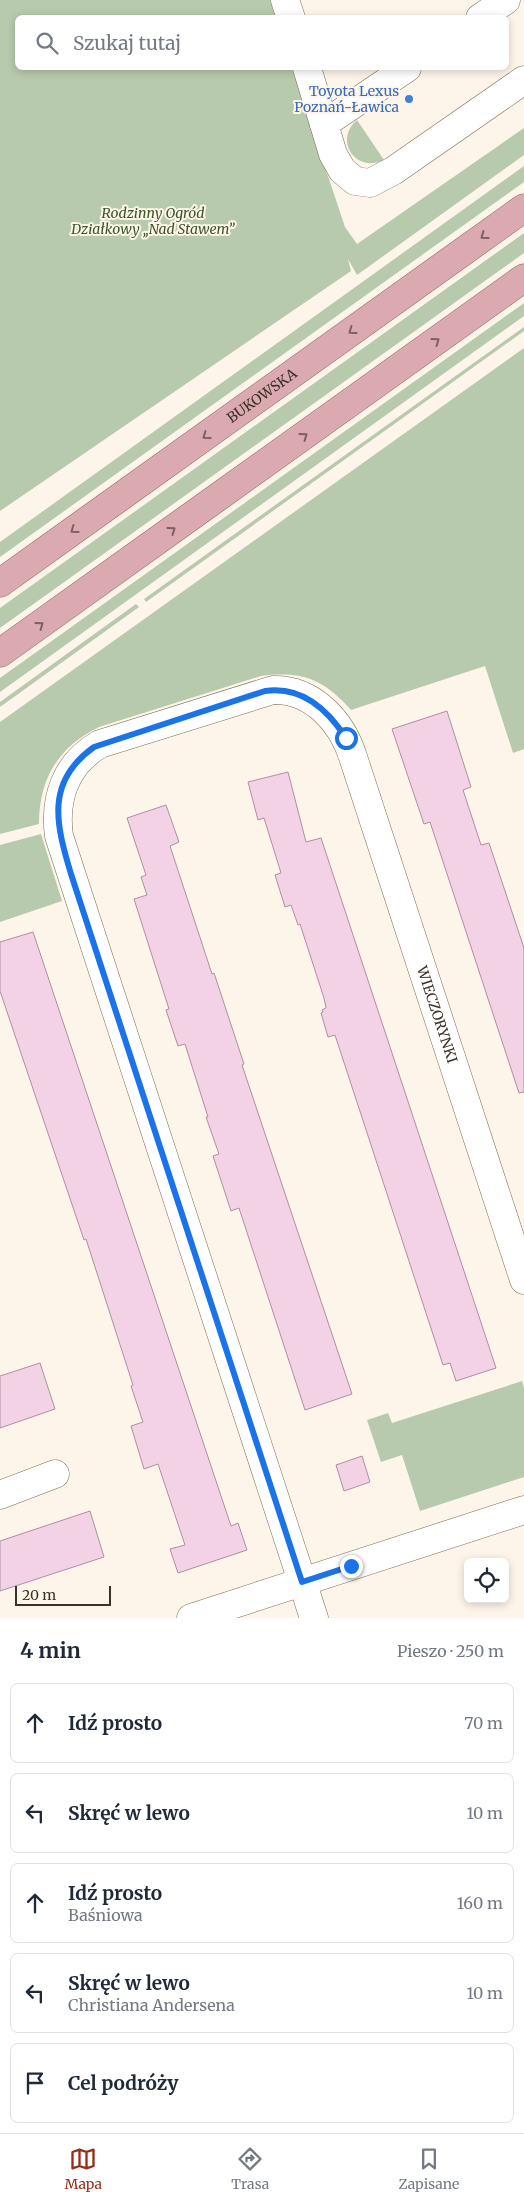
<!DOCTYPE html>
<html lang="pl">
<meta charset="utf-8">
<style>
:root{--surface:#fff;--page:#f2f2f3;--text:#1f2937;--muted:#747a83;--line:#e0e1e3;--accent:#962d19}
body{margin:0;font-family:Merriweather,serif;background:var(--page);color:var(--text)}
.controls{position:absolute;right:15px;bottom:15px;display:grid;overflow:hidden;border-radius:8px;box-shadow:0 2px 8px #0003}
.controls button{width:45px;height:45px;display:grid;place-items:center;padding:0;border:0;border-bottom:1px solid var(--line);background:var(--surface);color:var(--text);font:25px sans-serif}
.scale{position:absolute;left:15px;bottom:12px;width:96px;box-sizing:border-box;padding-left:5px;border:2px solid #3b3227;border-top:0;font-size:14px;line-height:18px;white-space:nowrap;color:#3b3227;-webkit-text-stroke:4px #fdf5e9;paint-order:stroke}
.stop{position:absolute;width:15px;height:15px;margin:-11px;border:4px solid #1a73e8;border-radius:50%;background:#fff}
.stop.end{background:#1a73e8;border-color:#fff;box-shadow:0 1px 5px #0008}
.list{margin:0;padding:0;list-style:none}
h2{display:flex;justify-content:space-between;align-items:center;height:65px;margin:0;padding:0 20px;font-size:21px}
h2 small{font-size:16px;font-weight:400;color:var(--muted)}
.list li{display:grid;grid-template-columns:32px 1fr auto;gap:15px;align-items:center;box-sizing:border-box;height:80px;margin:0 10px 10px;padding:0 10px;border:1px solid var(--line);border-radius:8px}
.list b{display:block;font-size:19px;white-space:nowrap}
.list p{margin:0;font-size:16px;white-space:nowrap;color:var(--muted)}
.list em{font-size:16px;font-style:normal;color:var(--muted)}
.icon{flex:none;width:28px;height:28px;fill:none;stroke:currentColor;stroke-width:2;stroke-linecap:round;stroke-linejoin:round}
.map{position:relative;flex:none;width:524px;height:1618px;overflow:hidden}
.search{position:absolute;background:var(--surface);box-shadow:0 2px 8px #0003;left:15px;right:15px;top:15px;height:55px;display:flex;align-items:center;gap:12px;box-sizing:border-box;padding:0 18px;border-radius:8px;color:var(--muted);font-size:19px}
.sheet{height:515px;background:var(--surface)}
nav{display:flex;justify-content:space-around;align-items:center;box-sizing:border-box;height:70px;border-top:1px solid var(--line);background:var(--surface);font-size:14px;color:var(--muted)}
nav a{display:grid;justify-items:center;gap:2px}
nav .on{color:var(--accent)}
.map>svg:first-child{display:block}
.green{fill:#b7caad}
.building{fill:#f3d2e6;stroke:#ae8fa2}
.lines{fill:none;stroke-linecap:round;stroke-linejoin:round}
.minor-casing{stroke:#7e6c51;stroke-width:29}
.major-casing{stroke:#925c5e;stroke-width:29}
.minor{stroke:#fff;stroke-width:28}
.major{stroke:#daaab0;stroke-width:28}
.oneway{stroke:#7b625e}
.route{stroke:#1a73e8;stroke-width:6}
.shop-dot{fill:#3f7fe0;stroke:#fdf5e9;stroke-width:2}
.labels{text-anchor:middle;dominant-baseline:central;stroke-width:4;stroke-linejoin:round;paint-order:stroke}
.shop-label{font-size:14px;fill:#366cbe;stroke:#fdf5e9;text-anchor:end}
.park-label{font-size:14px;font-style:italic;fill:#395626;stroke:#fdf5e9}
.street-label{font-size:14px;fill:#3b3227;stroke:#fdf5e9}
</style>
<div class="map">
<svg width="524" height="1618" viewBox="0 0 524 1618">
<rect width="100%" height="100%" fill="#fdf5e9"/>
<!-- green -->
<g class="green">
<polygon points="0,0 270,0 276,17 18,18 18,68 292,68 345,227 357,244 524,128 524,155 357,275 348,259 351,271 0,511"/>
<path d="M357 120 384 160C356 174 333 140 357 120Z"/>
<polygon points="524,166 524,182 0,557 0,542"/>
<polygon points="524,233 524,253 0,628 0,608"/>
<polygon points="524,303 524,316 0,692 0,678"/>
<polygon points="524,327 524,331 146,602 144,599"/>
<path d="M524 348V749L513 753 485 666 351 710C323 679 303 671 261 676L99 727C58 747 39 779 39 824L0 834V722Z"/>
<polygon points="136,604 139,607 0,707 0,702"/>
<polygon points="41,834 62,901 0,922 0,845"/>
<polygon points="522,1381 524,1388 524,1477 420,1511 402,1455 381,1462 367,1420 388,1413 392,1423"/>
</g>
<!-- building -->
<g class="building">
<polygon points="447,711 471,787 463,790 481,845 489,843 524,948 524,1092 519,1093 430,822 424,824 392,729"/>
<polygon points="288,772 306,842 321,838 496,1368 456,1381 450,1363 443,1365 335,1035 328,1037 321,1013 323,1012 322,1010 326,1008 324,998 300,924 298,925 291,905 285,907 275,875 281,873 264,818 258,820 248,782"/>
<polygon points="166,805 179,842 170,846 212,974 214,973 244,1064 242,1065 352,1394 305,1410 239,1208 231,1211 213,1156 219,1154 206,1117 208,1117 185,1044 178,1046 166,1010 169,1009 134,899 147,895 141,877 146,875 127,818"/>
<polygon points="33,932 231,1526 238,1523 247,1550 178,1573 170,1549 185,1545 158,1464 144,1469 131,1426 143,1422 131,1386 133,1385 86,1239 84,1240 0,991 0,942"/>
<polygon points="40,1363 55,1409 0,1428 0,1376"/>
<polygon points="362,1456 370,1482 344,1491 336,1465"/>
<polygon points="90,1511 104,1557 0,1591 0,1541"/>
</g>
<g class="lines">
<defs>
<g id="minor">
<polyline points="285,0 291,18"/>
<polyline points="480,18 506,0"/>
<polyline points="307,68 333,154 342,170 355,181 370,183 393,171 524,80"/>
<polyline points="324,124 407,68"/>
<polyline points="0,1495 55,1474"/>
<polyline points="191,1618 524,1510"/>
<path id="s1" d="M314 1618 59 836C54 799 65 764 100 744L273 690C313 689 342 722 353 757L524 1280"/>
</g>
<g id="major">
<path id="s2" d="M0 583 524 208"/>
<polyline points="0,653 524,278"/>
</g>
</defs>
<!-- minor casing -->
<use href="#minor" class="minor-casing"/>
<!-- major casing -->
<use href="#major" class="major-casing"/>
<!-- minor -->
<use href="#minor" class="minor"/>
<!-- major -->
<use href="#major" class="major"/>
</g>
<!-- one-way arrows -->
<defs><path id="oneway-chevron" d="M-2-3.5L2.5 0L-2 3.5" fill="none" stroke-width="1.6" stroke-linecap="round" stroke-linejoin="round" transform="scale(1.25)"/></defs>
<g class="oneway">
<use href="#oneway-chevron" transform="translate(484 236) rotate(144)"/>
<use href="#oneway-chevron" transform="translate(352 331) rotate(144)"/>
<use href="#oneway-chevron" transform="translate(436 341) rotate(-36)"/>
<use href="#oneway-chevron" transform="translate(206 436) rotate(144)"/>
<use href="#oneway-chevron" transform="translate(304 436) rotate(-36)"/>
<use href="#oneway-chevron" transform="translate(74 530) rotate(144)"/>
<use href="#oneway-chevron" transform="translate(172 530) rotate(-36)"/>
<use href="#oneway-chevron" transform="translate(40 625) rotate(-36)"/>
</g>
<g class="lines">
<!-- route -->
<path class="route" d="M346 738C327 709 302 686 265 691L94 747C45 782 56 824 71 874L302 1582 351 1566"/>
</g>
<!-- markers -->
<circle class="shop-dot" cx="409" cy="99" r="5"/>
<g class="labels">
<!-- shop labels -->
<g class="shop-label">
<text x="399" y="91">Toyota Lexus<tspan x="399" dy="16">Poznań-Ławica</tspan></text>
</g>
<!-- park labels -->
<g class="park-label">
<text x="153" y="213">Rodzinny Ogród<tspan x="153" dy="16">Działkowy „Nad Stawem”</tspan></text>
</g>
<!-- street labels -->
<g class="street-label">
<text stroke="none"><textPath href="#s2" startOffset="322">BUKOWSKA</textPath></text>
<text stroke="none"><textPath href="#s1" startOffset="1494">WIECZORYNKI</textPath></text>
</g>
</g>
</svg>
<div class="controls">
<button><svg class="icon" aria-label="locate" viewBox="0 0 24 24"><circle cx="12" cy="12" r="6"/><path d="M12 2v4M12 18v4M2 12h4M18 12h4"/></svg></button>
</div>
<div class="scale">20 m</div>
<div class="stop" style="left:346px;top:738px"></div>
<div class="stop end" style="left:351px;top:1566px"></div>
<div class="search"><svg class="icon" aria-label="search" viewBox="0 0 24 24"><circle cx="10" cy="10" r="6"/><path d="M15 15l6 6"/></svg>Szukaj tutaj</div>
</div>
<section class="sheet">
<h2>4 min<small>Pieszo · 250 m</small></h2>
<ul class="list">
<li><svg class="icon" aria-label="ahead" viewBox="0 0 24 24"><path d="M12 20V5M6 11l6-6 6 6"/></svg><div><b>Idź prosto</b></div><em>70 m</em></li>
<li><svg class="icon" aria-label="left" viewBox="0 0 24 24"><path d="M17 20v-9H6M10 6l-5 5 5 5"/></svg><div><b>Skręć w lewo</b></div><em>10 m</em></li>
<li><svg class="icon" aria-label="ahead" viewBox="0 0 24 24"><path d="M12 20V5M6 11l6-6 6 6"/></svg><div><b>Idź prosto</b><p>Baśniowa</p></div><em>160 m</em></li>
<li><svg class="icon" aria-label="left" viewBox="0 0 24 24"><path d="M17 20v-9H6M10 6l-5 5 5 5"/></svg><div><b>Skręć w lewo</b><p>Christiana Andersena</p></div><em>10 m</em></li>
<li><svg class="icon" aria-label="arrive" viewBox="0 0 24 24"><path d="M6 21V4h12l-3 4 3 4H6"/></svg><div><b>Cel podróży</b></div></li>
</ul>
</section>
<nav>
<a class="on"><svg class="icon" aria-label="map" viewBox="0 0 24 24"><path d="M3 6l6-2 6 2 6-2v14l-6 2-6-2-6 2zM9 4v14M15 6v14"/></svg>Mapa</a>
<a><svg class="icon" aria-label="directions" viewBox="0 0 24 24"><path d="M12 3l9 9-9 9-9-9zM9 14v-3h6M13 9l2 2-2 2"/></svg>Trasa</a>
<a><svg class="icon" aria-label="saved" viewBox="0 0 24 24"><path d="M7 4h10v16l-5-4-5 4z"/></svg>Zapisane</a>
</nav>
